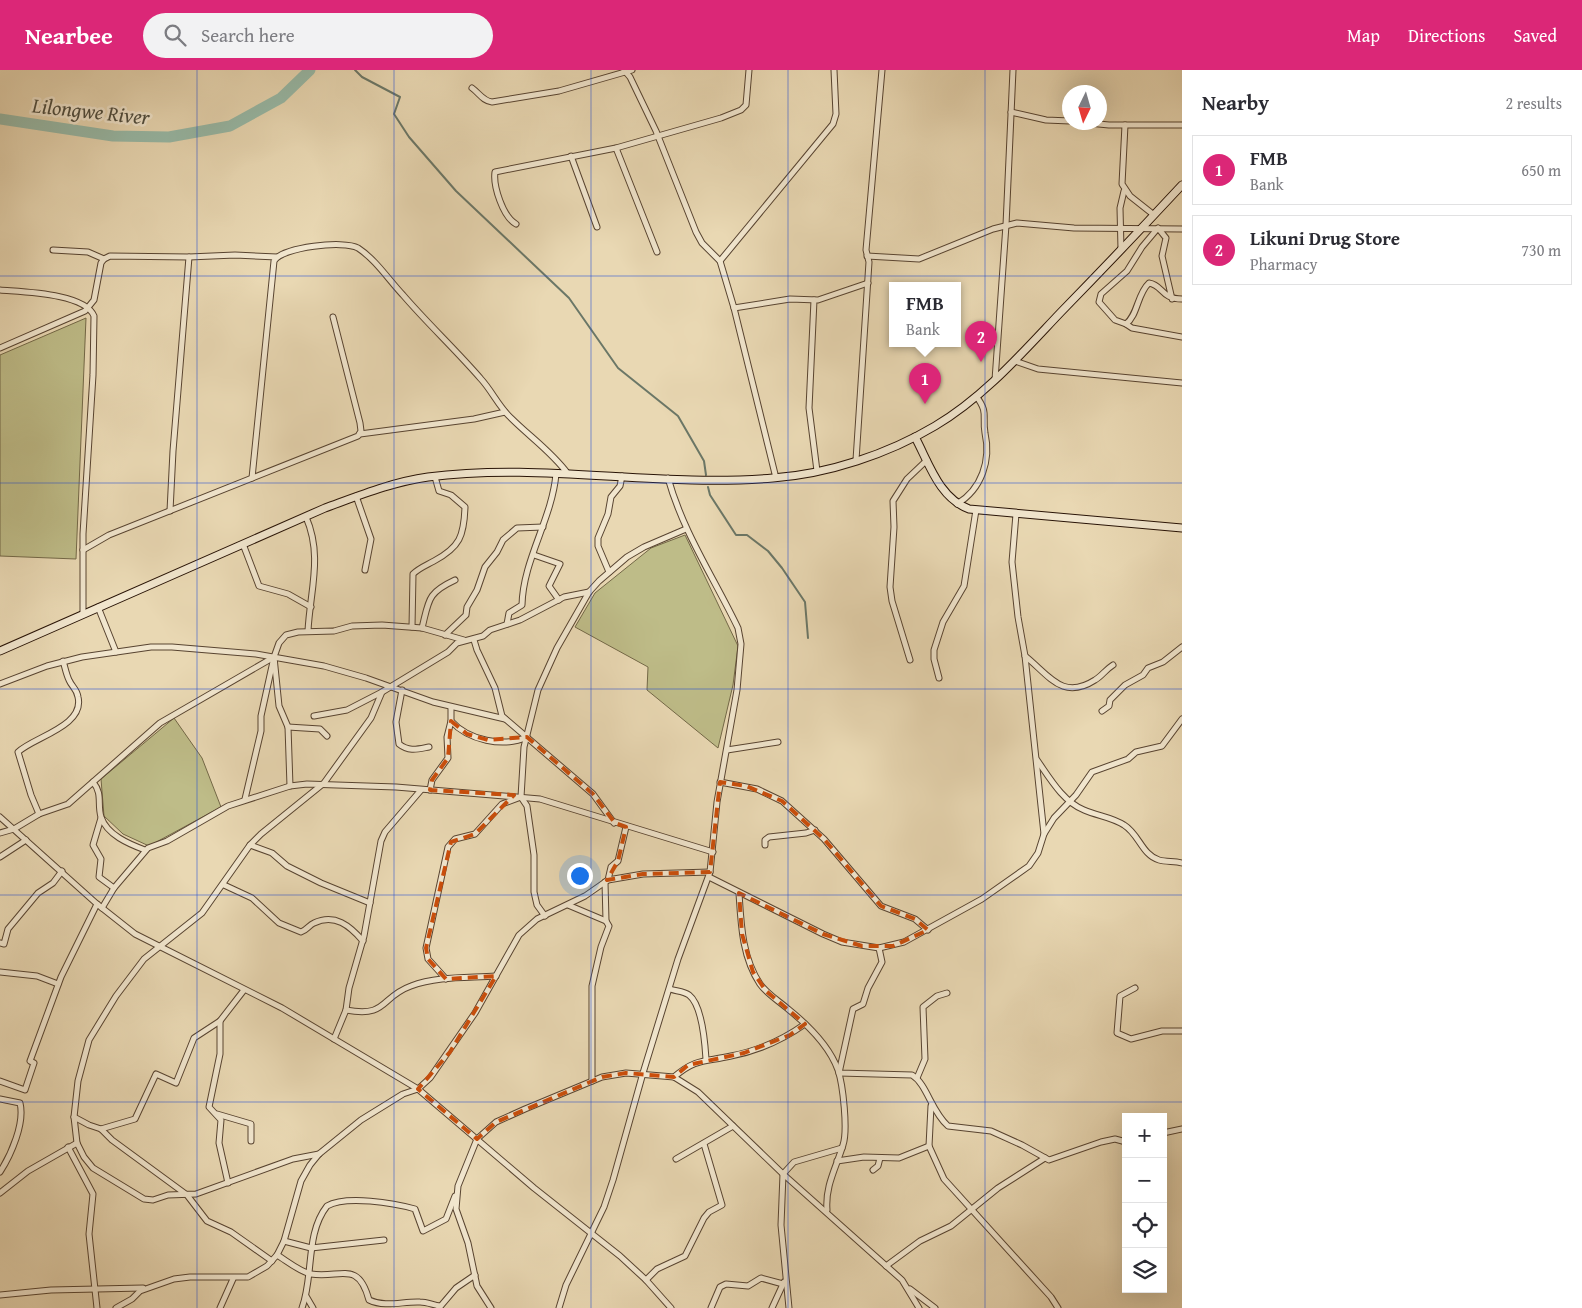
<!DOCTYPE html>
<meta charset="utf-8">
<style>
:root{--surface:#fff;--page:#f2f2f3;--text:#2b2b33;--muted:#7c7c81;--line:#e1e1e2;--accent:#db2777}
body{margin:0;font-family:"Gentium Book Plus",serif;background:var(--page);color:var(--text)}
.controls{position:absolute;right:15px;bottom:15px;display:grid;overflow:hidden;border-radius:0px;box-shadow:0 5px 20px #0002}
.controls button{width:45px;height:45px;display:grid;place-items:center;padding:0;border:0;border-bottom:1px solid var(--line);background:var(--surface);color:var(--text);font:25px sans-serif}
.compass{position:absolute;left:1062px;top:15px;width:45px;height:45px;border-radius:50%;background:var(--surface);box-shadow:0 5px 20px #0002;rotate:185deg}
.you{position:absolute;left:579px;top:805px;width:18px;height:18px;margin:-12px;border:4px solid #fff;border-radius:50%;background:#1a73e8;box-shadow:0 0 0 8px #1a73e833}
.badge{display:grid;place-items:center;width:32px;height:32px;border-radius:50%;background:var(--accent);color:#fff;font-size:16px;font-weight:700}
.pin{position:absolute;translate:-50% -41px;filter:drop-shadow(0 1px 2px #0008)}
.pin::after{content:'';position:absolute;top:26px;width:18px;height:15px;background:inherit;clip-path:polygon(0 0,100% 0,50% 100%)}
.popup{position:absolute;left:889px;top:212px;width:72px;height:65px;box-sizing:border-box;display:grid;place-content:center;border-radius:0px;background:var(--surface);filter:drop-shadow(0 1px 4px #0005);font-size:16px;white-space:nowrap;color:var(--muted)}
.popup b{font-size:19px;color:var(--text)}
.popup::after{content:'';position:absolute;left:50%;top:100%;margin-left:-10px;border:10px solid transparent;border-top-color:var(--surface)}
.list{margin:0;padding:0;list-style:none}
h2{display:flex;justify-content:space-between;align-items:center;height:65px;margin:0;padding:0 20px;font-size:21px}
h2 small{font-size:16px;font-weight:400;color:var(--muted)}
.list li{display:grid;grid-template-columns:32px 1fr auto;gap:15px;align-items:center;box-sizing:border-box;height:70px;margin:0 10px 10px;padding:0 10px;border:1px solid var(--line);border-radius:0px}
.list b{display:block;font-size:19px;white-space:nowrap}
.list p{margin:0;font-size:16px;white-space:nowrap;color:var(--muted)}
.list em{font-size:16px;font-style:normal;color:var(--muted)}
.icon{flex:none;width:28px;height:28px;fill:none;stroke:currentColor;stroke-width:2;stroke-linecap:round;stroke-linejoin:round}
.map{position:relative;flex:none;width:1182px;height:1238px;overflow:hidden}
header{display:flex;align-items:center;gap:30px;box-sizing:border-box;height:70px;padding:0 25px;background:var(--accent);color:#fff}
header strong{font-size:24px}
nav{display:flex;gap:28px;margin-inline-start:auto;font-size:18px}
.search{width:350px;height:45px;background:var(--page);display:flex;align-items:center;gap:12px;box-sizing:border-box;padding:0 18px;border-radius:28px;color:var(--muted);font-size:19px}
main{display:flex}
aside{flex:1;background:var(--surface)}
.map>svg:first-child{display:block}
.green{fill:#bebc88;stroke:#736847}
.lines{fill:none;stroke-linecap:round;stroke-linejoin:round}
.stream{stroke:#6b7767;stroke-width:2}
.river{stroke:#98baa8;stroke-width:11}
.street-casing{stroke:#584431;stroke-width:7}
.secondary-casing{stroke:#281306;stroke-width:9}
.street{stroke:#f1e6ce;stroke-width:5}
.secondary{stroke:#f1e6ce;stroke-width:7}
.marked{fill:none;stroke:#cb4e0b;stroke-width:4;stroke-dasharray:10 6;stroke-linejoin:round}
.grid{fill:none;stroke:#1d4ed8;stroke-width:1;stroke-opacity:0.55}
.labels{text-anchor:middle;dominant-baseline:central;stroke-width:5;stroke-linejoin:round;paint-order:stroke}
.water-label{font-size:21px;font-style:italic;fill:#4f4d3f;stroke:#f1e6ce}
</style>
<header>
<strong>Nearbee</strong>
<div class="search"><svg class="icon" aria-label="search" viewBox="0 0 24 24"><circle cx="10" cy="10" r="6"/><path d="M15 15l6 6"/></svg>Search here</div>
<nav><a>Map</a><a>Directions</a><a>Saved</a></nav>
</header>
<main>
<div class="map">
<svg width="1182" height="1238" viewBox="0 0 1182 1238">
<rect width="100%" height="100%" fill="#e9d8b3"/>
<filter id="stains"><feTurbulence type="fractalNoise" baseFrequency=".004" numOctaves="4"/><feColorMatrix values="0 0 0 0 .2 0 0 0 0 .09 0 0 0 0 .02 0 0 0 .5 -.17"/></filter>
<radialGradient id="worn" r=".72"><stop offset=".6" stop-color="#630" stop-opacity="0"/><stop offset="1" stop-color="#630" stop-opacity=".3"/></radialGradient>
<!-- green -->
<g class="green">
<polygon points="86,248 76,489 0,486 0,285"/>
<polygon points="685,465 738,576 733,615 718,678 647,620 648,597 575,557 595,523 651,478"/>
<polygon points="174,648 202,688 221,737 149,776 123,764 104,746 101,709"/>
</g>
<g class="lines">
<!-- stream -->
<g class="stream">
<polyline points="355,0 362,7 400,27 394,44 409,67 456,121 569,228 618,298 678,346 704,391 706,405"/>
<polyline points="708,417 710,425 736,465 747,465 768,481 782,498 805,532 808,568"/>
</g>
<!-- river -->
<polyline class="river" points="0,49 113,66 169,67 230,56 281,28 310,0"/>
<defs>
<g id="street">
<polyline points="624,0 630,7 656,61 696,162 702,173 720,191 734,238 776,408"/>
<path d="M472 18C479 23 483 31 492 32L559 21 632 0"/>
<polyline points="1011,42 1046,50 1070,51"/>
<polyline points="1078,52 1109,55 1182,55"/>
<polyline points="1125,55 1122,114 1130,126 1154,145"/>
<polyline points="616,78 657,182"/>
<polyline points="571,86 597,157"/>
<path d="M516 154C503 147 493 116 495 102L616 78 721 48 741 40 746 35 749 0"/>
<polyline points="1121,179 1120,138 1124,121"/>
<polyline points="53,180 88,182 104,189"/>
<polyline points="867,186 919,189 993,159 1017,153 1074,158 1182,159"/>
<polyline points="720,191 833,54 836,44 834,0"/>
<path d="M0 220C22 222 85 223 94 246L93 305 83 464V543"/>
<path d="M1172 229 1162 186 1166 168 1158 158 1142 177 1127 201 1101 224 1099 232 1115 250 1126 254C1138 245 1137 224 1149 213 1163 215 1161 229 1182 229"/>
<polyline points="814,230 809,338 817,401"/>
<polyline points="734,238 790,229 818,230 868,213"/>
<polyline points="1126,254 1132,258 1182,267"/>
<polyline points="0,278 85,241 94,230 101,193 104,189 110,186 189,187 235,185 277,187"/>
<polyline points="1015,291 1038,299 1182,313"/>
<polyline points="995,310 1006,155 1013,0"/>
<polyline points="360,364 474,349 505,342"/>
<polyline points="856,390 869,192 866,180 882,0"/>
<path d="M252 408 274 191C282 177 344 170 358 178 376 190 388 209 403 225 428 254 456 280 481 309 492 321 499 337 511 348 530 367 552 382 568 404"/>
<polyline points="356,426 371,469 365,500"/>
<path d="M957 434C982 419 991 390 985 363 982 346 989 343 976 326"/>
<polyline points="170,441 173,381 189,187"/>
<path d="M306 447C323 486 310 521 308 561"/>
<polyline points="243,474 259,516 288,524 311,537"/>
<polyline points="83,480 109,465 358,366 361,361 360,353 333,247"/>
<polyline points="534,485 560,494 549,516 559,530"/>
<polyline points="609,502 598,476 598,468 608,444 611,427 620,416 622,406"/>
<polyline points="98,537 116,582"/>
<path d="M507 554 509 543 522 535C523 490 552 449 556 404"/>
<path d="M412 557 413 504C419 498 427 495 434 491 460 477 464 466 465 437L451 425 439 421 435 407"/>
<path d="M422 558C429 530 427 523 455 510"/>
<polyline points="445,565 466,545 467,537 477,520 485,497 497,482 503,470 517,458 543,457"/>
<polyline points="474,570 477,580 495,618 502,646 593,724 614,753"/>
<path d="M1025 586C1049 605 1062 631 1095 610 1102 606 1105 600 1113 595"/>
<polyline points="910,590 892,531 890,517 894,457 893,431 907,409 927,390"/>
<polyline points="939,608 934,589 934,580 943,552 964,516 976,440"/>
<polyline points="0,614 47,596 82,587 151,577 172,577 256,584 324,596 366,608 433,632 505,649"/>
<path d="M402 620 396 652 399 674C409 682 418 679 429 677"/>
<path d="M451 637V651C468 670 503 678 527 667"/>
<polyline points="1102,641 1109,636 1110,630 1125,615 1143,605 1148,598 1163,592 1182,577"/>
<polyline points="314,646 347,640 382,622"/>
<polyline points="288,657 320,659 327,666"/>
<polyline points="727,680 778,672"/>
<path d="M1037 690C1049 707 1063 732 1084 740 1098 746 1112 747 1124 755 1139 764 1142 785 1159 790 1166 792 1175 791 1182 793"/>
<path d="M93 712C103 724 97 734 101 747 107 765 129 774 145 780"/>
<polyline points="720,712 757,719 782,731 824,769 881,836 915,849 928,860"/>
<polyline points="430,720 432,710 448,688 447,667 451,651"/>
<polyline points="245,729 261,661 261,646 274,587 279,573 286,565 298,562 334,561 352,556 382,555 422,558 464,570"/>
<path d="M39 744 31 725 18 682C34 667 85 656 78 627 77 619 72 617 69 610 66 604 65 597 63 591"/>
<polyline points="0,747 97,834 135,864 282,938 418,1019 534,1118 620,1186 646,1210 671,1238"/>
<polyline points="101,748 93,775 101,789 99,807 114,818"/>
<polyline points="0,763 14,759 39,744 68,734 160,653 274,587 279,636 288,657 290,716"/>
<polyline points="1044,764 1054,748 1076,725 1092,702 1128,689 1136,682 1162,676 1182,649"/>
<polyline points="250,775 272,783 287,796 321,813 370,833"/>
<polyline points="765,775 765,770 769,767 806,763 815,760"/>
<polyline points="0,787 26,770"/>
<polyline points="709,807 823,864 842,872 879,878 904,872 982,829 1029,796 1038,783 1044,764 1025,586 1018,547 1012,492 1016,444"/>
<polyline points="608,810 611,797 618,791 626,757"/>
<polyline points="605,812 606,851"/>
<path d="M224 815 252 828 279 853 301 862C307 860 309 855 314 853 335 843 350 856 363 871"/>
<path d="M739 823C741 854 742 887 760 914 767 924 779 931 788 939 808 955 829 975 838 1000 843 1015 848 1060 843 1075 836 1098 825 1116 827 1140"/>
<polyline points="568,835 606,851 609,856 601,877 592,916 592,1011"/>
<polyline points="102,838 114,818 148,778 167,771 228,736 290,716 307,714 396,717 540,729 713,782"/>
<polyline points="545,846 537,835 534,822 534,785 527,736 521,727 524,677 538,620 557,578 589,522 599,511 627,487 644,477 686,459"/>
<polyline points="0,873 4,874 8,859 38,823 53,813 62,801"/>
<path d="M879 878 882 892 868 918 863 934 853 939 839 1003 912 1005C927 1014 931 1041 948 1056L991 1061 1022 1075 1049 1090 1101 1072 1115 1069 1126 1072"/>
<polyline points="0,902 37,906 58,914"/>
<polyline points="446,909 428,889 426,878 448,777 455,769 475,764 502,734 521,727"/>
<polyline points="1135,918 1120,926 1117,963 1131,969 1162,961 1182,961"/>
<path d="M670 919C675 921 684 921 689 925 702 935 705 973 706 989"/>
<path d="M346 940C388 948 380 927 411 916 437 906 468 908 496 906"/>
<polyline points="334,969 346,940 349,918 364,866 381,771 385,762 421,720"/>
<path d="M674 1007C696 988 705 992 731 986 757 981 784 969 805 954"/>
<polyline points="917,1008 925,989 923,937 937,926 947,923"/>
<polyline points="0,1011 25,1020 34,993 30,991 61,907 97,834"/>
<path d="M0 1029 20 1033C25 1053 11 1085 0 1102"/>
<polyline points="931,1036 929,1076 944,1109 1051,1227 1058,1238"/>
<polyline points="217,1044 251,1054 251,1071"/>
<polyline points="74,1047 89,1055 101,1059 112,1070 187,1125 207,1151 231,1162 272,1191"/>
<polyline points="101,1059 135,1049 156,1004 176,1013 194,968 220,951"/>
<polyline points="1163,1063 1182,1059"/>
<polyline points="68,1077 93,1124 89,1164 97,1238"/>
<polyline points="319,1084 293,1089 196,1124 168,1125 153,1130 144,1129 93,1098 84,1087 77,1073 74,1047 78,1011 89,970 116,926 144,889 202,843 250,775 261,764 324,713 371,648 382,622 448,582 457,573 483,566 490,560 520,550 564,527 589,522"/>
<polyline points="676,1089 733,1056"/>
<polyline points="837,1091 864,1087 899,1088 929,1076"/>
<polyline points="873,1100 878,1096 880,1088"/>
<polyline points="228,1113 219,1073 221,1050 209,1037 220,984 220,951 244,920"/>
<polyline points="0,1123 28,1101 77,1073"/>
<polyline points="284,1171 311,1178 384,1170"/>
<path d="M277 1185C287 1191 300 1202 311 1204 340 1209 358 1189 369 1230 386 1238 403 1231 420 1232 427 1232 433 1235 440 1236"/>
<polyline points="886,1196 920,1171 951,1156 998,1118 1045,1088"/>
<polyline points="646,1210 657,1199 685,1186 704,1148 709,1142 722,1135 704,1074"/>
<polyline points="910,1219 935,1238"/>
<polyline points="0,1225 51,1220 143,1218"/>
<polyline points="306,1226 313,1238"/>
<polyline points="116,1238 132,1229 140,1221 174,1209 190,1207 248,1207 267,1196 277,1185 284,1171 301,1111 310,1095 319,1084 361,1050 403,1024 418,1019 430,1008 475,943 519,865 537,849 585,826 608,810 643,804 710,802"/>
<polyline points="220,1238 233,1209"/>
<path d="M302 1238C314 1206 305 1164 327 1136 346 1125 394 1133 415 1139L423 1161 446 1149 455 1126"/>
<polyline points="439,1238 456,1218 475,1205"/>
<polyline points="491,1238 477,1216 468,1173 456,1139 458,1116 477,1069 496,1052 525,1039 602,1007 626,1003 674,1007 698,1022 783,1104 902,1210 919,1238"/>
<path d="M559 1238 566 1215 604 1137 613 1110 643 1003 678 889 710 802 717 732 737 620 741 574 738 558C714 508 683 462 668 408"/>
<polyline points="711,1238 720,1217 726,1214 748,1216 761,1208 783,1214"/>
<polyline points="772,1238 784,1212"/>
<polyline points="789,1238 781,1155 783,1104 794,1092 842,1078"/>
</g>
<g id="secondary">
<path d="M915 367C929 393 939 428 969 439L1182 458"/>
<path d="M0 581 325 438C358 426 392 412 428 407 542 392 658 418 773 408 828 404 888 384 935 356 984 327 1022 283 1061 242 1102 200 1142 158 1182 115"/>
</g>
</defs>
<!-- street casing -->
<use href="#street" class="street-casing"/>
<!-- secondary casing -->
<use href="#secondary" class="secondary-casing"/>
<!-- street -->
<use href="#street" class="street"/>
<!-- secondary -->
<use href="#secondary" class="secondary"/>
</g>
<!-- marked area -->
<path class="marked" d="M451 651 467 664 488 670 527 667 593 724 615 753 626 757 618 791 607 810 643 804 710 802 720 712 746 716 782 731 824 769 881 836 915 849 928 860 893 876H862L823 864 739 823 742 864 753 902 766 921 805 954 790 965 744 983 688 995 674 1007 626 1003 602 1007 496 1052 477 1069 418 1019 450 982 496 906 446 909 428 889 426 878 451 772 475 764 514 725 430 720 432 710 448 688Z"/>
<!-- grid -->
<path class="grid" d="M197 0V1238M394 0V1238M591 0V1238M788 0V1238M985 0V1238M0 206H1182M0 413H1182M0 619H1182M0 825H1182M0 1032H1182"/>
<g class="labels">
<!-- water labels -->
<g class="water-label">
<text transform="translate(91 41) rotate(6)">Lilongwe River</text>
</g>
</g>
<rect width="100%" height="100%" filter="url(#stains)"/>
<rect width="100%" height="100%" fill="url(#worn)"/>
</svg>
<div class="controls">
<button>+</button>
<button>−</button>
<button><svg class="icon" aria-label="locate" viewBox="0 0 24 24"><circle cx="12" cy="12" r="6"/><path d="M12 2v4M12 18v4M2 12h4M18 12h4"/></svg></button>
<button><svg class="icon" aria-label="layers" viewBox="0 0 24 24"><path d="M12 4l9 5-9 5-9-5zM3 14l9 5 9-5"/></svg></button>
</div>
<svg class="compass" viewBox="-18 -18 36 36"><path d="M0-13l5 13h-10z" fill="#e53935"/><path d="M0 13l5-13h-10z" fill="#7c7c81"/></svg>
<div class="you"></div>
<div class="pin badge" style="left:925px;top:334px">1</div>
<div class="popup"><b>FMB</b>Bank</div>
<div class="pin badge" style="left:981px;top:292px">2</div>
</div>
<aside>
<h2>Nearby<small>2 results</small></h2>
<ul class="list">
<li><span class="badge">1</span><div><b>FMB</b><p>Bank</p></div><em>650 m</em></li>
<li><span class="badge">2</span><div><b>Likuni Drug Store</b><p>Pharmacy</p></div><em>730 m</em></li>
</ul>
</aside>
</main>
